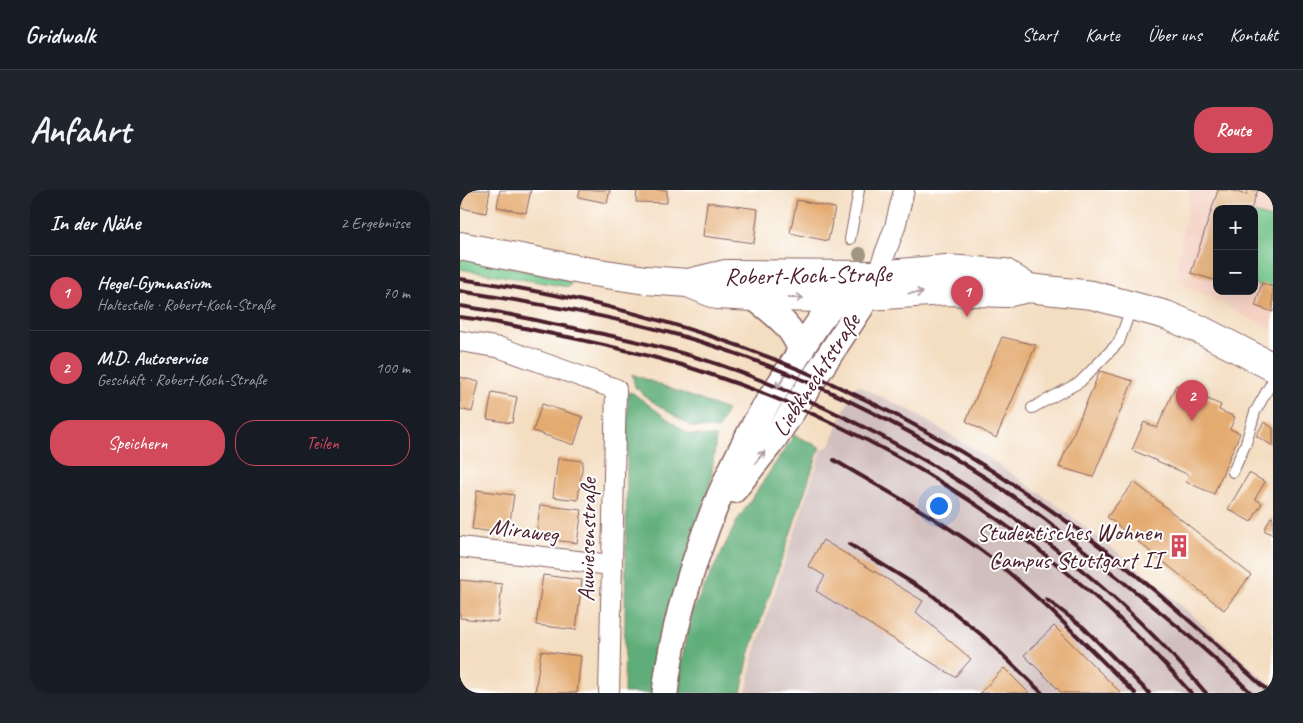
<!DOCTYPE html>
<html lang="de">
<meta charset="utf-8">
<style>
:root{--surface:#171b24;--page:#20242c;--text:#f1f3f6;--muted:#9ea1a6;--line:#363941;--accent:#d1495b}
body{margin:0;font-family:Caveat,sans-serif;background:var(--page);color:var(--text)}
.controls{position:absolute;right:15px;top:15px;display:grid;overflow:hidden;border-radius:10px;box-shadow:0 5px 20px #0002}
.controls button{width:45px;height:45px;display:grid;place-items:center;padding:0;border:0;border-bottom:1px solid var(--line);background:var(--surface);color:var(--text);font:25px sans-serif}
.you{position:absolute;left:478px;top:315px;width:18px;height:18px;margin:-12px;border:4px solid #fff;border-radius:50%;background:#1a73e8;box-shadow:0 0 0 8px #1a73e833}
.badge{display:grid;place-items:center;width:32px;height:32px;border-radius:50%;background:var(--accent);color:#fff;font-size:16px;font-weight:700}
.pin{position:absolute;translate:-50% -41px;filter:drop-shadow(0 1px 2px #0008)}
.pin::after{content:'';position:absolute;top:26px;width:18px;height:15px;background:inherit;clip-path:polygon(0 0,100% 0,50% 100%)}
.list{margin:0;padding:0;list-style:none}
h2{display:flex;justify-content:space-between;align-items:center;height:65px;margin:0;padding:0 20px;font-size:21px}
h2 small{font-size:16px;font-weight:400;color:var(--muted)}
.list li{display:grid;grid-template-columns:32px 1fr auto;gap:15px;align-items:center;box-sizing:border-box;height:75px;padding:0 20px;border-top:1px solid var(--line)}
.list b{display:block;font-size:19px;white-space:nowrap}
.list p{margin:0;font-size:16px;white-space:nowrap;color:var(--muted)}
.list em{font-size:16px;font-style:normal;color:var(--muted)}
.actions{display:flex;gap:10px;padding:15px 20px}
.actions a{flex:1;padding:11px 0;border:1px solid var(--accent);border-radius:20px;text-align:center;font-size:18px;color:var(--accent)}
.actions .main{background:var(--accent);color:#fff}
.map{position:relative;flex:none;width:813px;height:503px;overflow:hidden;border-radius:20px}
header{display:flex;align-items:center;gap:30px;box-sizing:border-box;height:70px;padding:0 25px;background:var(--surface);border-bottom:1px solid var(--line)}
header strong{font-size:24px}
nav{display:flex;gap:28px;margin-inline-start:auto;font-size:18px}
.intro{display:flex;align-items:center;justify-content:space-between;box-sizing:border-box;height:120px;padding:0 30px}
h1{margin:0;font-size:35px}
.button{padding:12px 22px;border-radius:20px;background:var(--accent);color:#fff;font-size:18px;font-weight:700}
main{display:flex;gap:30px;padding:0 30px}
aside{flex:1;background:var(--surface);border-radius:20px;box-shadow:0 5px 20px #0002}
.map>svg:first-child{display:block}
.built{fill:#f5d2c3;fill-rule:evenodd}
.industrial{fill:#d1bfbd}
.green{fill:#74c98d;stroke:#5f745c}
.forest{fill:#5fad78;stroke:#546652}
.building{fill:#e4ab71}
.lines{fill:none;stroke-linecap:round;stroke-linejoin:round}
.service-casing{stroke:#866260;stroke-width:12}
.minor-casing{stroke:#866260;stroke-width:22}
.tertiary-casing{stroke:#866260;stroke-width:28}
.secondary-casing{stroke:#866260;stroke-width:30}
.service{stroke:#fff;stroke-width:10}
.minor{stroke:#fff;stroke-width:20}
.tertiary{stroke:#fff;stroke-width:25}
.secondary{stroke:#fff;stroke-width:28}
.rail{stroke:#4a1f2b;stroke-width:4}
.tree{fill:#9f9582}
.oneway{stroke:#ae9aa0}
.labels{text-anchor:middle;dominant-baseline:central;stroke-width:4;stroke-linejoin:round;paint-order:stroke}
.street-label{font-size:24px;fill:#4a1f2b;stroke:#fff}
.poi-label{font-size:24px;fill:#4a1f2b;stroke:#fff;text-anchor:end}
</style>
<header>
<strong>Gridwalk</strong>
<nav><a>Start</a><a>Karte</a><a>Über uns</a><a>Kontakt</a></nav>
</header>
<div class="intro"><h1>Anfahrt</h1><a class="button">Route</a></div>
<main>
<aside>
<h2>In der Nähe<small>2 Ergebnisse</small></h2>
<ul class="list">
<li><span class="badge">1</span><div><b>Hegel-Gymnasium</b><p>Haltestelle · Robert-Koch-Straße</p></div><em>70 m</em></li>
<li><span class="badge">2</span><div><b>M.D. Autoservice</b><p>Geschäft · Robert-Koch-Straße</p></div><em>100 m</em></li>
</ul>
<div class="actions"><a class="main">Speichern</a><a>Teilen</a></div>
</aside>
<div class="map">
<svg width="813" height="503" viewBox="0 0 813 503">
<rect width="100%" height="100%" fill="#fff"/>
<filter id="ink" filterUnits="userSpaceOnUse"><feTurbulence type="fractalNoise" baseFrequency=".02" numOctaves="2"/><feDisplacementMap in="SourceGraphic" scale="10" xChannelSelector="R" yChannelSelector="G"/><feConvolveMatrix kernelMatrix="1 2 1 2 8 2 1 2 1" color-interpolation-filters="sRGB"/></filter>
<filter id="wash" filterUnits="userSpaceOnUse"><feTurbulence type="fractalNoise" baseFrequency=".0096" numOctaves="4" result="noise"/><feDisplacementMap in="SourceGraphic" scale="20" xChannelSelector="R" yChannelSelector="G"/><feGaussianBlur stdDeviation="1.12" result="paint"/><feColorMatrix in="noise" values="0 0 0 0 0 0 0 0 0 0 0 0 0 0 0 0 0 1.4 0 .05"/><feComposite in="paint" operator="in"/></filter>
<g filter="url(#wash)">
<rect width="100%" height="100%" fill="#f4dec2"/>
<!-- built -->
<path class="built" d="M730 0H813V140L726 95 715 85ZM757 19H794V101H757Z"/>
<!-- industrial -->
<polygon class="industrial" points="397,195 453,222 530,269 601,318 695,392 813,497 813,503 286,503 294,464 362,259 370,256 381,226"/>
<!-- green -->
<g class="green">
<polygon points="794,23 813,29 813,101 794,94"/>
<polygon points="0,67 112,91 109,97 0,79"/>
</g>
<!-- forest -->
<g class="forest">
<polygon points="172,184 267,220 258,239 232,237 190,210 175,197"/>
<polygon points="168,202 173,203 228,244 256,247 251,291 198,471 194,503 164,503"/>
<polygon points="334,245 360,257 289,465 281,503 214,503 232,422 277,331"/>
</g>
<g id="blocks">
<!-- building -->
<g class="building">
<polygon points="5,0 30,0 26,23 1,18"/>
<polygon points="40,0 71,0 66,23 37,17"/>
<polygon points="120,0 150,0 147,13 118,7"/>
<polygon points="177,0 207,0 207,13 176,12"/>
<polygon points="758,0 770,0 786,5 788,0 798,0 791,19 757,19 757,91 731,83"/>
<polygon points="337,10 375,18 368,51 330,43"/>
<polygon points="247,12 298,19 294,53 243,46"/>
<polygon points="802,93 813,97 813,122 795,116"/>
<polygon points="542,147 576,155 536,248 506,231"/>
<polygon points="640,181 673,191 633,287 599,277"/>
<polygon points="0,187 19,192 12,222 0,219"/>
<polygon points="716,195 761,215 759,220 775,227 770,239 780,243 754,304 726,292 729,285 672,260 684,232 697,238"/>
<polygon points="32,202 57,207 52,233 27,229"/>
<polygon points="82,214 123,227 114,255 73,241"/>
<polygon points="804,232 813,238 813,256 796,246"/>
<polygon points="98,268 123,271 118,310 93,307"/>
<polygon points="789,283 805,292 795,309 802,313 791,332 768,319"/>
<polygon points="674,292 791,385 764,420 647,327"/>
<polygon points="17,300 54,305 48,344 12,339"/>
<polygon points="80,315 122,320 117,353 76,348"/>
<polygon points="811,327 813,328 813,345 804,340"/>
<polygon points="363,350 463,411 456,422 511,469 495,487 356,401 365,386 348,376"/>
<polygon points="83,385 122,390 116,440 76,435"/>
<polygon points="0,390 42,394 38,432 0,428"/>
<polygon points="594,436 661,503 602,503 564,465"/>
<polygon points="81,461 121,466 117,503 75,503"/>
<polygon points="544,478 569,503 520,503"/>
</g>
</g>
</g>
<g filter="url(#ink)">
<use href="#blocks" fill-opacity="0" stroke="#866260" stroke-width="1"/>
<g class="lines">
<defs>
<g id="service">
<polyline points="390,49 399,0"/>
<polyline points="572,218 620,192 659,152 672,116"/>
<polyline points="773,282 786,253 795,222 813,190"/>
</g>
<g id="minor">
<polyline points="417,85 435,37 444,0"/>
<polyline points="0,151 41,158 156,199 149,503"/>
<polyline points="0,357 151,375"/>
</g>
<g id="tertiary">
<path d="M293 107C314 123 332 135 341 161"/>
<polyline points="274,300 314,249 401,117 415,90"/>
<path d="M205 503C215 415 250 315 293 237 305 215 320 194 333 173 349 147 366 115 392 100"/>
</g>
<g id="secondary">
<polyline points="0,56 126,81 186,90 228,93 257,105 293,107 378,108 485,101 546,103 568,98 632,105 706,125 739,139 813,177"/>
<polyline points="228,93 265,84 417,85 486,79 545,83 568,98"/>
</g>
</defs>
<!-- service casing -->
<use href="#service" class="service-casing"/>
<!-- minor casing -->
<use href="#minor" class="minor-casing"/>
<!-- tertiary casing -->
<use href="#tertiary" class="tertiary-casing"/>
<!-- secondary casing -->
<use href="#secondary" class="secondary-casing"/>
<!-- service -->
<use href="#service" class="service"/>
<!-- minor -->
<use href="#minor" class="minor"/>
<!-- tertiary -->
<use href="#tertiary" class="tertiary"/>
<!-- secondary -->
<use href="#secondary" class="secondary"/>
<!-- rail -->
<g class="rail">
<path d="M0 89C221 119 410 192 592 321 670 375 740 440 810 503"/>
<path d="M0 101C73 113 147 125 218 145 347 182 479 250 586 330 610 349 633 368 657 387 703 424 749 461 791 503"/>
<path d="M0 116C31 120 62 127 93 134 155 146 218 159 277 181 453 247 625 359 746 503"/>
<path d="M0 127C36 131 72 140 108 147 158 158 207 169 255 186 436 246 606 360 731 503"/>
<path d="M374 270C426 301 482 330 530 367 581 408 628 457 675 503"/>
<polyline points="389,354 472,405 523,446 582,503"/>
<polyline points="586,409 623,437 689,503"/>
</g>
</g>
<!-- trees -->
<circle class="tree" cx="400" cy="64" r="7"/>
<!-- one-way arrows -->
<defs><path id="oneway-shaft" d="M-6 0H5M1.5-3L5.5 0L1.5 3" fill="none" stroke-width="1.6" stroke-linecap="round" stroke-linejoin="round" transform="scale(1.25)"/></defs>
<g class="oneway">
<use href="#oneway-shaft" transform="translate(456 103) rotate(-4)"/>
<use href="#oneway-shaft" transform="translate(336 108)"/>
<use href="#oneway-shaft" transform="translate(321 192) rotate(122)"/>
<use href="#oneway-shaft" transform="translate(300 267) rotate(-52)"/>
</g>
</g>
<!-- icons -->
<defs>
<symbol id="building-bare" viewBox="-9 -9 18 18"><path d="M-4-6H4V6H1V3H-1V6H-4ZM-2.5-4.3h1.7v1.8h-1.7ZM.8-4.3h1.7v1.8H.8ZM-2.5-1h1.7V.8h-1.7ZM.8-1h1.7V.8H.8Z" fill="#d1495b" stroke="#fff" stroke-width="2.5" paint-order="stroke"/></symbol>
</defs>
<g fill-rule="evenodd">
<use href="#building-bare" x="703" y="340" width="32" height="32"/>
</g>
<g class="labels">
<!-- street labels -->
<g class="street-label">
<text transform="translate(348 85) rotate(-1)">Robert-Koch-Straße</text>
<text transform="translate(356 185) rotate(-57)">Liebknechtstraße</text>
<text transform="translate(64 340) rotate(7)">Miraweg</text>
<text transform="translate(127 350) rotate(-89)">Auwiesenstraße</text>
</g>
<!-- poi labels -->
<g class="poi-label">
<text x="702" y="342">Studentisches Wohnen<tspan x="702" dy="28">Campus Stuttgart II</tspan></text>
</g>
</g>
</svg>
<div class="controls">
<button>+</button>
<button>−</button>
</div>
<div class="you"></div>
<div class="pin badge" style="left:507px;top:127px">1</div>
<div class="pin badge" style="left:732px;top:231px">2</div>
</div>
</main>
